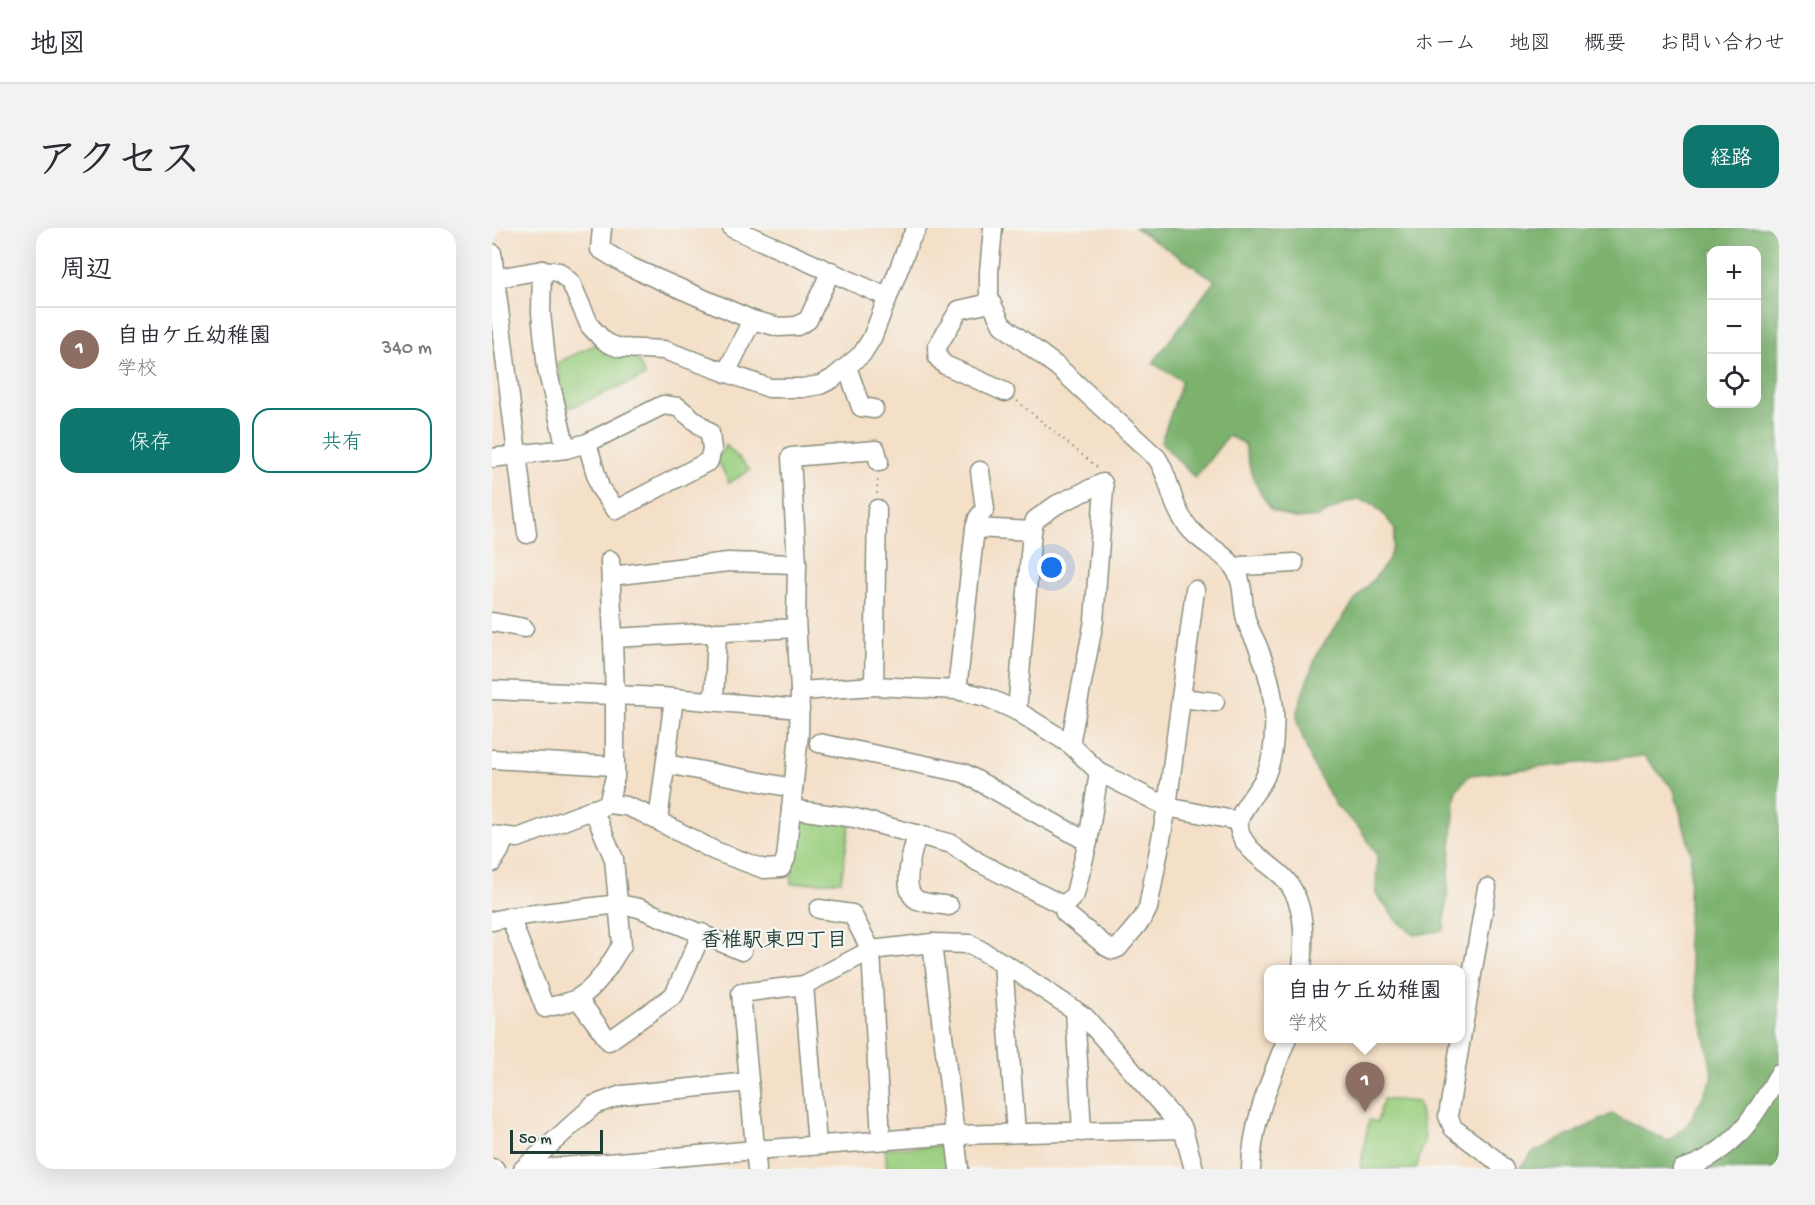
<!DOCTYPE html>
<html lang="ja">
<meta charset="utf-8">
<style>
:root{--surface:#fff;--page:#f2f2f3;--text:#2b2b33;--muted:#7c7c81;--line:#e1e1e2;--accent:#0f766e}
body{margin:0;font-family:"Gochi Hand","Klee One",sans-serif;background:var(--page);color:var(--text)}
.controls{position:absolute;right:18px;top:18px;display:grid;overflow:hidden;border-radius:12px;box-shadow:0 6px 24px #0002}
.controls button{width:54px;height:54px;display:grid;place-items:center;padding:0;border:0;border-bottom:2px solid var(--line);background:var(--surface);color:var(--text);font:30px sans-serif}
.scale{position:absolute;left:18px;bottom:15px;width:93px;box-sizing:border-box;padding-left:6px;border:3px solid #1f3d34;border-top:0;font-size:16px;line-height:21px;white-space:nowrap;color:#1f3d34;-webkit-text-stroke:4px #f6f6f2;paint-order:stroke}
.you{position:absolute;left:560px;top:340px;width:21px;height:21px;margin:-15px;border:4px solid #fff;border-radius:50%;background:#1a73e8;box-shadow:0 0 0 9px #1a73e833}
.badge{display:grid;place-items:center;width:39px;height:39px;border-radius:50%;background:var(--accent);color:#fff;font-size:20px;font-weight:700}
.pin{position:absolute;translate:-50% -50px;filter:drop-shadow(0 2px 3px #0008)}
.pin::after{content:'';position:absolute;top:32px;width:21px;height:18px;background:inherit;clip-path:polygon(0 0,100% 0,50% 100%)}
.popup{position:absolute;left:772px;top:737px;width:201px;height:78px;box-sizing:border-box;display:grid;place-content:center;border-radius:12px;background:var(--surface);filter:drop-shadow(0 2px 4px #0005);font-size:20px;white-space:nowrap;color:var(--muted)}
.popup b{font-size:22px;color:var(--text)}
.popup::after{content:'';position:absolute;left:50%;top:100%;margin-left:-12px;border:12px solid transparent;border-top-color:var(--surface)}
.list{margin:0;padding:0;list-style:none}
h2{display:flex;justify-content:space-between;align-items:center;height:78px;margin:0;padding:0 24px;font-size:26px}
h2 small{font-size:20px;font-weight:400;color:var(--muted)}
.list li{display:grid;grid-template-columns:39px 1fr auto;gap:18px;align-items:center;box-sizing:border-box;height:84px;padding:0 24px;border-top:2px solid var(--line)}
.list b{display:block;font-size:22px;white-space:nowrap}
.list p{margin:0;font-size:20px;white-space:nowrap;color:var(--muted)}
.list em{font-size:20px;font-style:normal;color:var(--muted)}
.actions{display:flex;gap:12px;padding:18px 24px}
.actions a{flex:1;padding:14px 0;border:2px solid var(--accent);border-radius:18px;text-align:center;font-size:21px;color:var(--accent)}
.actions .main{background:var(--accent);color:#fff}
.icon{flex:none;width:33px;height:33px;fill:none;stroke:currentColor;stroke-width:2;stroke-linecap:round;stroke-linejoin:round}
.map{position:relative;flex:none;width:1287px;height:941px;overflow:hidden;border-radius:18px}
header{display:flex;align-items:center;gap:36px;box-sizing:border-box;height:84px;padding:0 30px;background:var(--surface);border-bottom:2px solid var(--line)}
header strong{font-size:28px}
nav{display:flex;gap:33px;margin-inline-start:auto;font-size:21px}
.intro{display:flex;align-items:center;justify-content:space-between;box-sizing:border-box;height:144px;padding:0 36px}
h1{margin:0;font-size:42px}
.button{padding:15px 27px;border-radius:18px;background:var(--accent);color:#fff;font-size:21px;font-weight:700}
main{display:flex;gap:36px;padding:0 36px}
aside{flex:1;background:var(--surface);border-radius:18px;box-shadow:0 6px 24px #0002}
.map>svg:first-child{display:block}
.green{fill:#9bcf80;stroke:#5d865a;stroke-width:1.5}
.forest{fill:#7cb26e;stroke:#4e7851;stroke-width:1.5;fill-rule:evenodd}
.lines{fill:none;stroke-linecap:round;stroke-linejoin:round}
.minor-casing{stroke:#8a8e7e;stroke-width:21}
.path{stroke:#8a8e7e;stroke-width:2;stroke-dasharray:1.5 4.5;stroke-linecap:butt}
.minor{stroke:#fff;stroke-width:18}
.labels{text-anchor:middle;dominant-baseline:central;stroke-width:4.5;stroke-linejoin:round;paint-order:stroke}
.neighbourhood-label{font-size:21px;font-weight:bold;fill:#1f3d34;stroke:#f6f6f2}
</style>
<header>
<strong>地図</strong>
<nav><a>ホーム</a><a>地図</a><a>概要</a><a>お問い合わせ</a></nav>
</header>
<div class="intro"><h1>アクセス</h1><a class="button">経路</a></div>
<main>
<aside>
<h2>周辺<small></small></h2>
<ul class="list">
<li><span class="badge" style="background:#8d6e63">1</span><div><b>自由ケ丘幼稚園</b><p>学校</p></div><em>340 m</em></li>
</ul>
<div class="actions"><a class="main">保存</a><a>共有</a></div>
</aside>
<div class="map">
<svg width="1287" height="941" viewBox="0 0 1287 941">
<rect width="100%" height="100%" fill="#f6f6f2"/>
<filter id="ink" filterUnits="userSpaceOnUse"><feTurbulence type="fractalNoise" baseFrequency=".0167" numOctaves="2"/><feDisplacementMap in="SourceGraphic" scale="12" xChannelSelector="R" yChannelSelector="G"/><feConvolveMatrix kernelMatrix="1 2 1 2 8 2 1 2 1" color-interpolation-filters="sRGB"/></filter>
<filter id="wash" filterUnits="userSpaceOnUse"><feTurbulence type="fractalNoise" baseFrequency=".008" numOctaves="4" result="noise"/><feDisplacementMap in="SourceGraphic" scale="24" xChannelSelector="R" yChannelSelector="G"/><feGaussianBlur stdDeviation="1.35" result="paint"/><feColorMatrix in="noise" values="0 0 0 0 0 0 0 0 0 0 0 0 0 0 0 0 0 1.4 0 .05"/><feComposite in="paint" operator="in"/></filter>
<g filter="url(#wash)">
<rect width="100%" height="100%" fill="#f4dfc7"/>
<!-- green -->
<g class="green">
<polygon points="104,116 145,129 153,148 75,181 65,135"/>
<polygon points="234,217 258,242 237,255 225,230"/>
<polygon points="308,590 358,596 349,653 299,656 303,596"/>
<polygon points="891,871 926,874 933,909 924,941 868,941 877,892 885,894"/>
<polygon points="457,918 459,941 395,941 393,920"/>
</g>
<!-- forest -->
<path class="forest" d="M643 0H1287V941H1027L1040 925 1120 886 1176 913 1196 896 1221 850 1195 716 1199 625 1182 562 1152 528 978 547 964 562 952 702 923 707 907 695 884 666 885 626 869 602 844 578 820 535 806 496 805 484 812 461 826 424 862 374 895 335 901 318 903 302 895 290 881 276 868 272 855 274 826 289 806 291 795 288 780 282 768 265 759 244 752 215 736 208 703 250 669 214 690 153 661 135 723 52ZM1220 22H1264V176H1220Z"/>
</g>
<g filter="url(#ink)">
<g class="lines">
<defs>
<g id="minor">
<polyline points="110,0 108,21 136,38 260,92 287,99 305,98 316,92 339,43"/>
<polyline points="240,0 395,69"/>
<path d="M501 0 497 44V70L510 97 566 139 665 230C679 251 678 275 694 296 706 314 728 321 741 338 753 354 749 372 754 391 757 403 764 412 768 424 778 449 784 478 782 504 782 519 779 535 773 549 766 564 744 584 747 600 751 623 778 635 792 650 815 675 812 711 810 742"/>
<polyline points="0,25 35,306"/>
<polyline points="50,42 49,85 55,141 74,221"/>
<polyline points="0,51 50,42 67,44 79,55 98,98 111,112 117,116 128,120 172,122 277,160 310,160 328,157 340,151 370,126 380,110 418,12 425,0"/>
<polyline points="498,75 467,82 445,119 446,130 453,137 513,164"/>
<polyline points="355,139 369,179 382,181"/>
<polyline points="234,145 260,92"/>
<polyline points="0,230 74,221 95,215 171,177 186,179 218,205 220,221 217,233 124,282 108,260 95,215"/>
<polyline points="483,300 486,290 493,281 488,243"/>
<polyline points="743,341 750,338 802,335"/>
<polyline points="119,348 236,334 305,336"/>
<polyline points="0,394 32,400"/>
<polyline points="121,410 304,400"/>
<polyline points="382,458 385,281"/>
<polyline points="0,462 170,469 308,481"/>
<polyline points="465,462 483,300 540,303"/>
<polyline points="308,463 382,458 465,462 494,469 525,483 578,516 607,544 675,579 746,593"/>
<polyline points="689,470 723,474"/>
<polyline points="222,473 225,404"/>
<polyline points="525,483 540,303 543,292 564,277 611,255 612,260 602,393 578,516"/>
<polyline points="327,515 472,545 596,614"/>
<polyline points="0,531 123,538"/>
<polyline points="174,536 301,560"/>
<polyline points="116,576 123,549 123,467 118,332"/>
<polyline points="299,581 363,590 460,616 486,634 570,677 578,672 583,666 596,614 607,544"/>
<polyline points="166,593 182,470"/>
<path d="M425 606C421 622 406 666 428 673 437 676 448 676 457 678"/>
<polyline points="0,607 26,610 116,576 134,578 151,585 223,623 272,641 289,640 294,630 299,581 307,506 308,463 304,391 305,336 299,229 384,222 387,234"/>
<polyline points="0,635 8,622 13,609"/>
<polyline points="570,677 573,685 615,719 621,722 626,720 651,690 656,680 675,579 703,362"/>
<polyline points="327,681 360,686 379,722 389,912"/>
<path d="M18 689 53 780C65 777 79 775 89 768 107 757 119 734 130 717L122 631 101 581"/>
<polyline points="0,693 18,689 127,676 147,680 250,723"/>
<polyline points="440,715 467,941"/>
<polyline points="511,735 524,905"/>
<polyline points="312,757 325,917"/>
<polyline points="88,769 89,775 117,813 182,767 210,705"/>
<polyline points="583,782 590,904"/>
<polyline points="969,810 956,888 961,900 1001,930 1012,941"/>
<polyline points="969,810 995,660"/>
<polyline points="0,940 3,941"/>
<polyline points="31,941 102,877 130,867 257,854"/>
<polyline points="47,941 263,922 463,907 691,901"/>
<polyline points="265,941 249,765 312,757 379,722 440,715 478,716 518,739 593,789 691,901 702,941"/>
<path d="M759 941C760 893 778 854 795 810"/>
<path d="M1190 941C1212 935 1236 919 1251 901 1265 885 1276 864 1287 846"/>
</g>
</defs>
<!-- minor casing -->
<use href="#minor" class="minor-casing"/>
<!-- path -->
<g class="path">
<polyline points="525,173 606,240"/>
<polyline points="385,266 386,248"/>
</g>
<!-- minor -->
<use href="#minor" class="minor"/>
</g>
</g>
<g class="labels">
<!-- neighbourhood labels -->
<g class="neighbourhood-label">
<text x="282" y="714">香椎駅東四丁目</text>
</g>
</g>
</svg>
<div class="controls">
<button>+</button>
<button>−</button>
<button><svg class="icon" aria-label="locate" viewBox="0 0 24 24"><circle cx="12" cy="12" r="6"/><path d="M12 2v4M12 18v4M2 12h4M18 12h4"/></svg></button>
</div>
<div class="scale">50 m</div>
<div class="you"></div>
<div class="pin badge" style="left:873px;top:884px;background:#8d6e63">1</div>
<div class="popup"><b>自由ケ丘幼稚園</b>学校</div>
</div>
</main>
